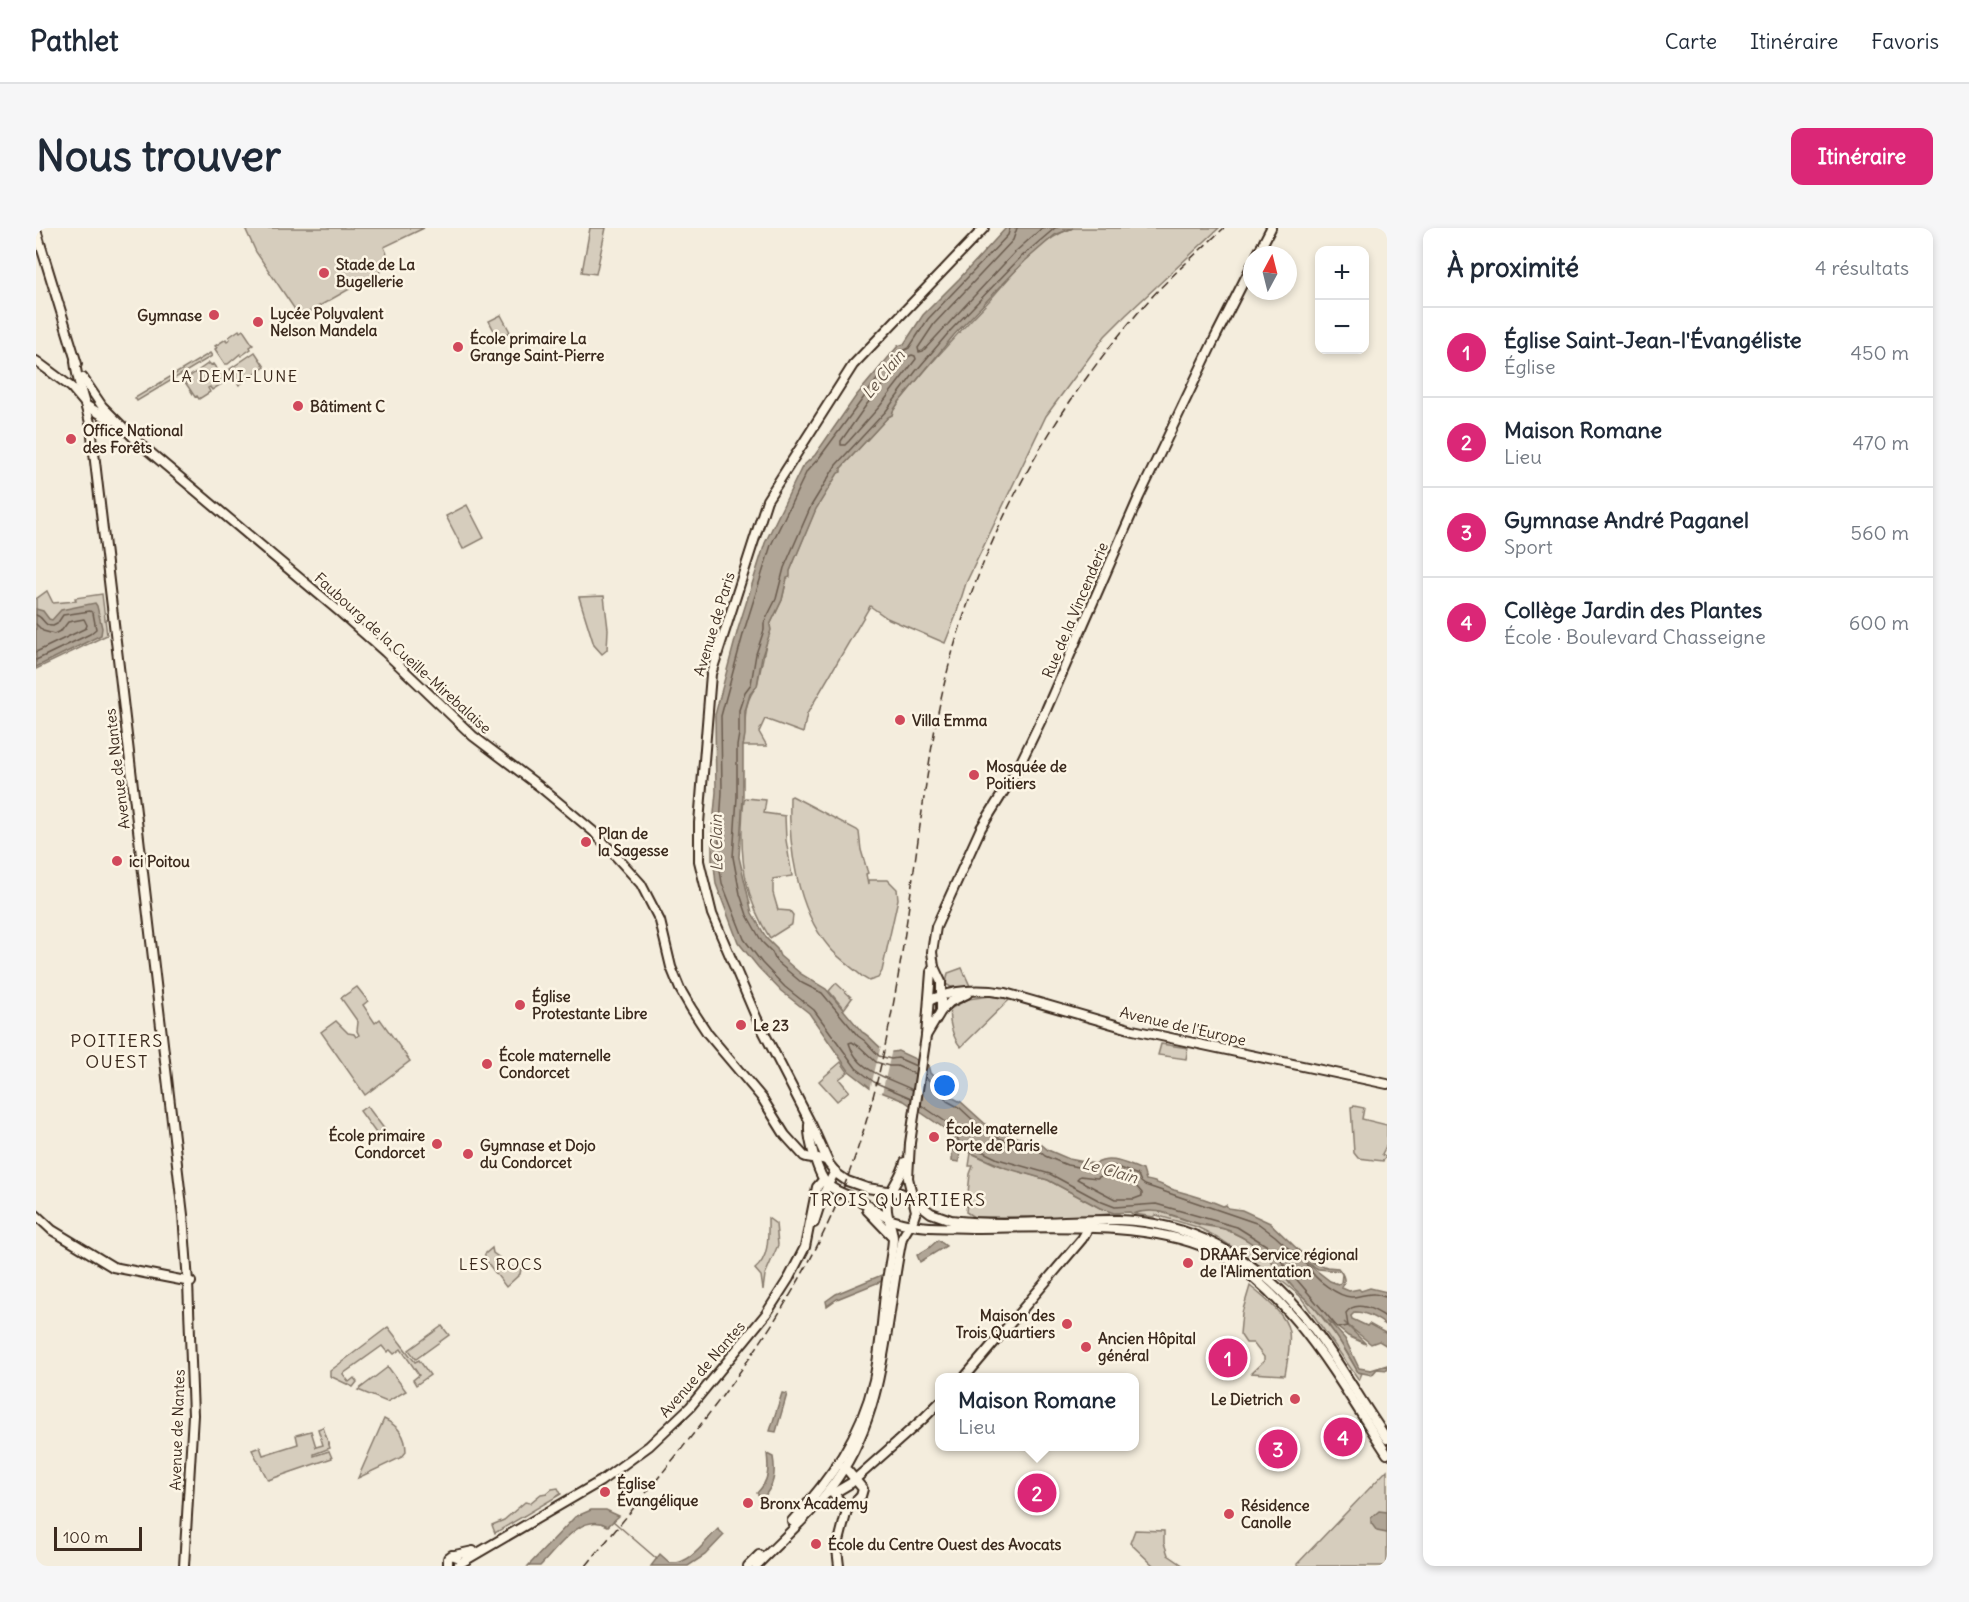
<!DOCTYPE html>
<html lang="fr">
<meta charset="utf-8">
<style>
:root{--surface:#fff;--page:#f6f6f7;--text:#1f2937;--muted:#747a83;--line:#e0e1e3;--accent:#db2777}
body{margin:0;font-family:Delius,sans-serif;background:var(--page);color:var(--text)}
.controls{position:absolute;right:18px;top:18px;display:grid;overflow:hidden;border-radius:12px;box-shadow:0 3px 9px #0003}
.controls button{width:54px;height:54px;display:grid;place-items:center;padding:0;border:0;border-bottom:2px solid var(--line);background:var(--surface);color:var(--text);font:30px sans-serif}
.compass{position:absolute;left:1207px;top:18px;width:54px;height:54px;border-radius:50%;background:var(--surface);box-shadow:0 3px 9px #0003;rotate:7deg}
.scale{position:absolute;left:18px;bottom:15px;width:88px;box-sizing:border-box;padding-left:6px;border:3px solid #3b2a1e;border-top:0;font-size:16px;line-height:21px;white-space:nowrap;color:#3b2a1e;-webkit-text-stroke:4px #fcf5e5;paint-order:stroke}
.you{position:absolute;left:909px;top:858px;width:21px;height:21px;margin:-15px;border:4px solid #fff;border-radius:50%;background:#1a73e8;box-shadow:0 0 0 9px #1a73e833}
.badge{display:grid;place-items:center;width:39px;height:39px;border-radius:50%;background:var(--accent);color:#fff;font-size:20px;font-weight:700}
.pin{position:absolute;translate:-50% -50%;border:3px solid #fff;box-shadow:0 2px 6px #0006}
.popup{position:absolute;left:899px;top:1145px;width:204px;height:78px;box-sizing:border-box;display:grid;place-content:center;border-radius:12px;background:var(--surface);filter:drop-shadow(0 2px 4px #0005);font-size:20px;white-space:nowrap;color:var(--muted)}
.popup b{font-size:22px;color:var(--text)}
.popup::after{content:'';position:absolute;left:50%;top:100%;margin-left:-12px;border:12px solid transparent;border-top-color:var(--surface)}
.list{margin:0;padding:0;list-style:none}
h2{display:flex;justify-content:space-between;align-items:center;height:78px;margin:0;padding:0 24px;font-size:26px}
h2 small{font-size:20px;font-weight:400;color:var(--muted)}
.list li{display:grid;grid-template-columns:39px 1fr auto;gap:18px;align-items:center;box-sizing:border-box;height:90px;padding:0 24px;border-top:2px solid var(--line)}
.list b{display:block;font-size:22px;white-space:nowrap}
.list p{margin:0;font-size:20px;white-space:nowrap;color:var(--muted)}
.list em{font-size:20px;font-style:normal;color:var(--muted)}
.map{position:relative;flex:none;width:1351px;height:1338px;overflow:hidden;border-radius:12px}
header{display:flex;align-items:center;gap:36px;box-sizing:border-box;height:84px;padding:0 30px;background:var(--surface);border-bottom:2px solid var(--line)}
header strong{font-size:28px}
nav{display:flex;gap:33px;margin-inline-start:auto;font-size:21px}
.intro{display:flex;align-items:center;justify-content:space-between;box-sizing:border-box;height:144px;padding:0 36px}
h1{margin:0;font-size:42px}
.button{padding:15px 27px;border-radius:12px;background:var(--accent);color:#fff;font-size:21px;font-weight:700}
main{display:flex;gap:36px;padding:0 36px}
aside{flex:1;background:var(--surface);border-radius:12px;box-shadow:0 3px 9px #0003}
.map>svg:first-child{display:block}
.green{fill:#d6cdbd;stroke:#887c6e;stroke-width:1.5}
.water{fill:#b0a596;stroke:#817466;stroke-width:1.5;fill-rule:evenodd}
.pier{fill:#f4eddd}
.lines{fill:none;stroke-linecap:round;stroke-linejoin:round}
.shore{stroke:#6a5b4e;stroke-width:1.5}
.stream{stroke:#817466;stroke-width:1.5}
.secondary-casing{stroke:#3b2a1e;stroke-width:12}
.secondary{stroke:#fcf5e5;stroke-width:8}
.rail{stroke:#3b2a1e;stroke-width:1.5;stroke-dasharray:9 4.5;stroke-linecap:butt}
.poi-dot{fill:#d1495b;stroke:#fcf5e5;stroke-width:2}
.labels{text-anchor:middle;dominant-baseline:central;stroke-width:5;stroke-linejoin:round;paint-order:stroke}
.poi-label{font-size:15px;font-weight:bold;fill:#3b2a1e;stroke:#fcf5e5;text-anchor:start}
.street-label{font-size:15px;fill:#3b2a1e;stroke:#fcf5e5}
.water-label{font-size:16px;font-style:italic;fill:#645548;stroke:#fcf5e5}
.neighbourhood-label{font-size:16px;letter-spacing:1.5px;fill:#3b2a1e;stroke:#fcf5e5}
.quarter-label{font-size:18px;letter-spacing:1.5px;fill:#3b2a1e;stroke:#fcf5e5}
</style>
<header>
<strong>Pathlet</strong>
<nav><a>Carte</a><a>Itinéraire</a><a>Favoris</a></nav>
</header>
<div class="intro"><h1>Nous trouver</h1><a class="button">Itinéraire</a></div>
<main>
<div class="map">
<svg width="1351" height="1338" viewBox="0 0 1351 1338">
<rect width="100%" height="100%" fill="#f4eddd"/>
<filter id="ink" filterUnits="userSpaceOnUse"><feTurbulence type="fractalNoise" baseFrequency=".0167" numOctaves="2"/><feDisplacementMap in="SourceGraphic" scale="12" xChannelSelector="R" yChannelSelector="G"/><feConvolveMatrix kernelMatrix="1 2 1 2 8 2 1 2 1" color-interpolation-filters="sRGB"/></filter>
<g filter="url(#ink)">
<!-- green -->
<g class="green">
<polygon points="209,0 388,0 348,19 356,37 264,89 220,24"/>
<polygon points="554,0 570,0 560,46 546,44"/>
<path d="M1037 0H1183L1090 87 1069 108 1010 188 930 355 919 390 909 415 851 390 834 378 771 486 767 505 729 491 723 504 731 518H707C711 497 705 476 721 458L734 397 746 372 751 350 780 280 805 240 852 189 856 187 857 183 863 174C891 139 921 106 952 74 977 46 1001 12 1037 0Z"/>
<polygon points="465,87 474,104 462,110 453,93"/>
<polygon points="203,102 204,104 207,102 217,117 214,119 215,121 205,128 204,126 192,136 189,136 179,121 181,120 179,118 190,111 191,113 194,111 193,109"/>
<polygon points="219,124 229,139 203,157 194,141"/>
<polygon points="174,125 176,128 101,173 99,170"/>
<polygon points="173,135 175,137 177,136 187,150 185,152 187,155 176,162 174,159 172,160 174,164 163,171 161,168 159,169 149,154 151,153 150,151 160,144 162,146 164,144 163,142"/>
<polygon points="431,277 448,310 427,321 410,288"/>
<polygon points="11,363 17,375 40,373 39,370 66,366 71,407 0,441 0,371"/>
<polygon points="568,368 572,401 571,422 566,426 558,417 543,369"/>
<path d="M756 568 821 602 823 604 825 622 831 642 832 645 830 646 832 657V652H852L861 661 862 671 846 743 842 750 833 753 828 750C817 740 803 731 793 719 761 681 752 618 754 569Z"/>
<path d="M709 570 730 572 728 585 749 588 750 612 756 648 737 651V665L742 682 754 683 757 687 756 696 734 710C711 674 705 640 706 598 707 588 706 579 709 570Z"/>
<path d="M926 740 934 758C926 759 917 762 910 756L912 745Z"/>
<polygon points="800,755 816,770 808,781 793,763"/>
<polygon points="321,759 332,773 327,777 339,795 344,791 374,833 329,867 285,804 300,793 312,805 318,806 320,809 323,807 321,803 322,794 305,770"/>
<path d="M954 768 974 771 925 819C917 811 912 792 914 781L932 771Z"/>
<polygon points="1125,816 1152,820 1150,831 1122,827"/>
<polygon points="805,834 812,844 803,851 813,863 801,873 783,853"/>
<polygon points="331,878 349,902 342,908 324,883"/>
<polygon points="1318,878 1328,880 1326,891 1351,897 1351,916 1346,926 1350,929 1347,933 1322,930 1318,925 1315,879"/>
<polygon points="935,925 959,936 1012,952 1064,980 1084,985 1040,989 938,989 930,984 934,946 937,938 933,938"/>
<polygon points="1119,982 1165,997 1189,1001 1214,1013 1228,1023 1255,1057 1278,1079 1302,1110 1322,1144 1326,1145 1323,1152 1264,1068 1241,1049 1181,1009 1161,999 1120,987 1118,989 1098,986 1107,983"/>
<path d="M732 990 740 996 742 1017 729 1047 727 1062 725 1048 719 1041C734 1029 732 1007 732 990Z"/>
<polygon points="456,1020 457,1025 479,1041 481,1037 485,1041 484,1046 470,1059 448,1030 449,1026"/>
<path d="M1214 1058C1227 1069 1250 1086 1253 1104 1255 1117 1251 1134 1249 1147L1215 1145 1228 1133V1129L1217 1115H1210L1204 1106 1206 1085Z"/>
<polygon points="406,1098 413,1107 380,1131 373,1122"/>
<polygon points="352,1099 379,1134 383,1132 394,1147 380,1157 377,1152 383,1147 365,1121 358,1126 354,1122 351,1124 346,1118 307,1146 313,1154 318,1150 321,1154 317,1159 294,1148 294,1143"/>
<polygon points="352,1139 370,1163 351,1174 322,1162"/>
<path d="M348 1191C362 1198 370 1207 370 1224L366 1229 322 1250Z"/>
<polygon points="287,1199 294,1220 278,1226 278,1228 293,1223 296,1230 232,1252 216,1222 224,1219 227,1227 262,1216 260,1207 275,1203 280,1219 287,1217 282,1201"/>
<polygon points="1351,1242 1351,1338 1264,1338 1261,1336"/>
<polygon points="522,1260 525,1266 459,1305 456,1297 468,1292 489,1274 494,1275 505,1266 511,1265 516,1261"/>
<polygon points="1099,1302 1128,1303 1128,1315 1132,1327 1148,1338 1118,1338 1094,1315"/>
</g>
<!-- water -->
<g class="water">
<path d="M970 0H1037L1019 7 989 33 918 107 863 174 857 183 856 187 852 189 805 240V244L802 245 780 281 754 343V349L751 350 746 372 734 397 735 402 726 428 721 458 714 466 709 483V507L707 518V570L703 629 716 685 731 711 741 721 744 728 765 746 790 761 826 804C840 811 844 828 862 823L892 837 894 845 907 857 915 869 925 874 956 902 1006 917 1012 922 1033 931 1059 936C1076 926 1091 937 1107 942L1110 952C1120 953 1129 959 1138 962 1157 967 1169 970 1187 978L1190 977 1192 980 1206 982 1234 995 1275 1034 1291 1039 1302 1040C1308 1047 1310 1052 1306 1060L1313 1063 1323 1061 1325 1063 1334 1060 1351 1064V1098C1342 1091 1331 1084 1319 1084L1315 1088 1316 1091 1331 1098 1333 1096 1351 1106V1118L1343 1113 1335 1116 1308 1094 1330 1116 1312 1108 1292 1092 1309 1111 1323 1140 1335 1142 1351 1137V1142L1341 1141 1336 1147 1322 1144C1309 1120 1295 1097 1276 1077 1270 1070 1262 1065 1256 1058 1236 1034 1226 1018 1196 1004 1184 998 1169 998 1157 994 1135 987 1119 978 1096 986L1094 984 1078 985 1064 980 1012 952 970 940 931 923H924L923 934 916 933 917 912 912 903 868 873 835 860 813 843 773 785 745 763 722 739 702 714 680 656 678 637 676 632V607L680 564 679 487 702 401 729 315 766 239 779 227 820 168 862 118 868 116 887 87 923 51ZM1268 1033 1282 1041 1304 1043 1306 1046 1305 1055 1302 1056 1294 1053Z"/>
<polygon points="59,375 61,378 66,400 65,407 0,439 0,381 7,383 13,391 16,392 25,382"/>
<polygon points="902,1012 910,1018 884,1034 881,1027 893,1020"/>
<polygon points="848,1046 846,1053 801,1071 791,1078 790,1073 800,1066"/>
<polygon points="746,1165 751,1166 740,1204 734,1203"/>
<path d="M731 1226 737 1229C740 1246 738 1258 726 1271L721 1265C733 1253 733 1242 731 1226Z"/>
<path d="M555 1282H570L583 1288 572 1298C545 1283 521 1321 504 1338H492L539 1289Z"/>
<polygon points="1343,1283 1351,1284 1351,1305 1341,1303 1335,1295 1335,1290"/>
<path d="M682 1301 688 1307 669 1327 652 1338H615L624 1326 634 1335C655 1337 669 1313 682 1301Z"/>
</g>
<!-- pier -->
<polygon class="pier" points="845,817 856,821 846,865 834,862"/>
<g class="lines">
<!-- shore -->
<g class="shore">
<polyline points="981,0 977,12 898,96 882,120 883,124 887,123 979,24 1006,0"/>
<polygon points="876,127 879,128 880,131 844,178 813,213 809,217 805,217 805,213 831,176 869,130"/>
<path d="M0 387C8 389 7 398 17 398L21 396 27 387 54 383 57 385 60 401 54 406 0 432"/>
<polyline points="0,396 7,403 18,406 26,402 32,394 48,391 51,397 50,400 0,424"/>
<polyline points="880,838 862,830 855,831 843,828 829,813 822,808 786,765 766,755 740,733 736,724 726,714 711,687 704,666 697,629 701,569 701,518 703,506 703,482 709,464 715,456 720,426 728,402 728,395 740,371 748,340 775,278 800,237 850,183 880,143 914,103 985,29 1019,0"/>
<path d="M889 849 903 861 911 873 924 880 953 907 1002 922 1009 928 1031 937 1059 942 1078 938 1102 947 1105 954 1109 957 1223 996 1239 1008 1274 1040C1277 1051 1304 1069 1315 1069 1323 1069 1330 1065 1338 1066 1343 1066 1346 1069 1351 1069"/>
<path d="M877 862C853 850 821 844 813 815L816 814 824 819 840 834 853 838H861L879 846"/>
<polyline points="875,870 838,854 820,840 778,782 749,759 726,735 708,711 686,655 682,630 686,564 685,488 708,403 735,317 771,243 783,230 845,146 865,124 873,120 892,91 972,7 974,0"/>
<path d="M885 877 916 898 924 916 933 917 962 931 1014 946 1066 974 1079 979 1120 976 1201 999 1233 1019 1302 1100 1312 1098 1310 1085C1320 1071 1340 1082 1351 1090"/>
<polygon points="1071,945 1078,946 1095,952 1106,965 1106,968 1098,971 1079,971 1041,951 1044,948 1061,950"/>
</g>
<!-- stream -->
<polyline class="stream" points="577,1293 621,1331"/>
<defs>
<g id="secondary">
<path d="M948 0 817 137 731 272 675 446 663 595V633L676 686 721 791 776 898 793 936 801 946 811 953 831 960 865 965 878 972 895 985 915 992C968 999 1028 991 1083 992 1152 994 1216 1028 1261 1080 1295 1119 1321 1168 1351 1211"/>
<polyline points="0,2 41,136"/>
<polyline points="1221,27 1235,0"/>
<polyline points="0,133 35,159 51,178 76,193"/>
<path d="M39 133C41 155 50 176 55 199L147 987 152 1054 157 1187 148 1338"/>
<path d="M47 150 66 178 102 214 305 385 349 424 437 508 503 558 558 604 605 656 624 693 635 739 644 761 655 780 672 806 726 870 749 907 768 928C775 932 783 928 791 933"/>
<path d="M893 773C915 761 945 761 969 765L1097 802 1351 856"/>
<polyline points="905,783 914,774 931,766"/>
<polyline points="890,808 905,783 905,754 898,739 896,724 900,699 945,600 981,542 1010,482 1103,269 1180,108 1216,37"/>
<path d="M773 897C772 911 782 948 792 957 802 966 817 968 828 975 838 981 848 990 859 993 883 1001 912 999 936 1000 1006 1000 1112 992 1175 1022 1254 1060 1304 1155 1351 1226"/>
<polyline points="831,982 856,1008"/>
<polyline points="0,987 16,1002 77,1039 155,1054"/>
<polyline points="778,995 787,967 799,943"/>
<polyline points="928,1150 1046,1011 1053,999"/>
<polyline points="806,1239 812,1243 827,1261 825,1268 811,1282"/>
<polyline points="795,1262 811,1282"/>
<polyline points="798,1265 815,1255 888,1190 904,1174"/>
<path d="M756 1293C794 1252 825 1208 838 1152 844 1124 846 1094 849 1066 851 1047 856 1029 857 1011 857 999 849 988 851 975 853 961 866 949 869 934"/>
<polyline points="419,1327 437,1323"/>
<polyline points="423,1336 565,1253 613,1218 654,1179 730,1086 753,1050 769,1019 781,959 787,952"/>
<polyline points="412,1338 412,1330 416,1327 421,1329"/>
<polyline points="712,1338 723,1327"/>
<path d="M720 1338C747 1310 779 1283 801 1251 851 1180 849 1092 866 1010L877 992 880 983 872 950 874 915 890 808 895 744 898 739"/>
<polyline points="803,1338 801,1321 811,1282"/>
</g>
</defs>
<!-- secondary casing -->
<use href="#secondary" class="secondary-casing"/>
<!-- secondary -->
<use href="#secondary" class="secondary"/>
<!-- rail -->
<path class="rail" d="M550 1338C651 1214 760 1092 815 940 865 801 873 651 898 506 925 348 1001 200 1106 80 1131 51 1160 26 1188 0"/>
</g>
</g>
<!-- markers -->
<g class="poi-dot">
<circle cx="288" cy="45" r="6"/>
<circle cx="178" cy="87" r="6"/>
<circle cx="222" cy="94" r="6"/>
<circle cx="422" cy="119" r="6"/>
<circle cx="262" cy="178" r="6"/>
<circle cx="35" cy="211" r="6"/>
<circle cx="864" cy="492" r="6"/>
<circle cx="938" cy="547" r="6"/>
<circle cx="550" cy="614" r="6"/>
<circle cx="81" cy="633" r="6"/>
<circle cx="484" cy="777" r="6"/>
<circle cx="705" cy="797" r="6"/>
<circle cx="451" cy="836" r="6"/>
<circle cx="898" cy="909" r="6"/>
<circle cx="401" cy="916" r="6"/>
<circle cx="432" cy="926" r="6"/>
<circle cx="1152" cy="1035" r="6"/>
<circle cx="1031" cy="1096" r="6"/>
<circle cx="1050" cy="1119" r="6"/>
<circle cx="1259" cy="1171" r="6"/>
<circle cx="569" cy="1264" r="6"/>
<circle cx="712" cy="1275" r="6"/>
<circle cx="1193" cy="1286" r="6"/>
<circle cx="780" cy="1316" r="6"/>
</g>
<g class="labels">
<!-- poi labels -->
<g class="poi-label">
<text x="300" y="36">Stade de La<tspan x="300" dy="17">Bugellerie</tspan></text>
<text x="234" y="85">Lycée Polyvalent<tspan x="234" dy="17">Nelson Mandela</tspan></text>
<text x="166" y="87" text-anchor="end">Gymnase</text>
<text x="434" y="110">École primaire La<tspan x="434" dy="17">Grange Saint-Pierre</tspan></text>
<text x="274" y="178">Bâtiment C</text>
<text x="47" y="202">Office National<tspan x="47" dy="17">des Forêts</tspan></text>
<text x="876" y="492">Villa Emma</text>
<text x="950" y="538">Mosquée de<tspan x="950" dy="17">Poitiers</tspan></text>
<text x="562" y="605">Plan de<tspan x="562" dy="17">la Sagesse</tspan></text>
<text x="93" y="633">ici Poitou</text>
<text x="496" y="768">Église<tspan x="496" dy="17">Protestante Libre</tspan></text>
<text x="717" y="797">Le 23</text>
<text x="463" y="827">École maternelle<tspan x="463" dy="17">Condorcet</tspan></text>
<text x="910" y="900">École maternelle<tspan x="910" dy="17">Porte de Paris</tspan></text>
<text x="389" y="907" text-anchor="end">École primaire<tspan x="389" dy="17">Condorcet</tspan></text>
<text x="444" y="917">Gymnase et Dojo<tspan x="444" dy="17">du Condorcet</tspan></text>
<text x="1164" y="1026">DRAAF Service régional<tspan x="1164" dy="17">de l'Alimentation</tspan></text>
<text x="1019" y="1087" text-anchor="end">Maison des<tspan x="1019" dy="17">Trois Quartiers</tspan></text>
<text x="1062" y="1110">Ancien Hôpital<tspan x="1062" dy="17">général</tspan></text>
<text x="1247" y="1171" text-anchor="end">Le Dietrich</text>
<text x="581" y="1255">Église<tspan x="581" dy="17">Évangélique</tspan></text>
<text x="724" y="1275">Bronx Academy</text>
<text x="1205" y="1277">Résidence<tspan x="1205" dy="17">Canolle</tspan></text>
<text x="792" y="1316">École du Centre Ouest des Avocats</text>
</g>
<!-- street labels -->
<g class="street-label">
<text transform="translate(1039 382) rotate(-67)">Rue de la Vincenderie</text>
<text transform="translate(678 396) rotate(-73)">Avenue de Paris</text>
<text transform="translate(367 425) rotate(42)">Faubourg de la Cueille-Mirebalaise</text>
<text transform="translate(81 541) rotate(-97)">Avenue de Nantes</text>
<text transform="translate(1147 798) rotate(13)">Avenue de l'Europe</text>
<text transform="translate(666 1141) rotate(-49)">Avenue de Nantes</text>
<text transform="translate(141 1202) rotate(-88)">Avenue de Nantes</text>
</g>
<!-- water labels -->
<g class="water-label">
<text transform="translate(847 146) rotate(-51)">Le Clain</text>
<text transform="translate(680 615) rotate(-91)">Le Clain</text>
<text transform="translate(1074 942) rotate(16)">Le Clain</text>
</g>
<!-- neighbourhood labels -->
<g class="neighbourhood-label">
<text x="199" y="148">LA DEMI-LUNE</text>
<text x="465" y="1036">LES ROCS</text>
</g>
<!-- quarter labels -->
<g class="quarter-label">
<text x="81" y="812">POITIERS<tspan x="81" dy="21">OUEST</tspan></text>
<text x="862" y="971">TROIS QUARTIERS</text>
</g>
</g>
</svg>
<div class="controls">
<button>+</button>
<button>−</button>
</div>
<svg class="compass" viewBox="-18 -18 36 36"><path d="M0-13l5 13h-10z" fill="#e53935"/><path d="M0 13l5-13h-10z" fill="#747a83"/></svg>
<div class="scale">100 m</div>
<div class="you"></div>
<div class="pin badge" style="left:1192px;top:1130px">1</div>
<div class="pin badge" style="left:1001px;top:1265px">2</div>
<div class="popup"><b>Maison Romane</b>Lieu</div>
<div class="pin badge" style="left:1242px;top:1221px">3</div>
<div class="pin badge" style="left:1307px;top:1209px">4</div>
</div>
<aside>
<h2>À proximité<small>4 résultats</small></h2>
<ul class="list">
<li><span class="badge">1</span><div><b>Église Saint-Jean-l'Évangéliste</b><p>Église</p></div><em>450 m</em></li>
<li><span class="badge">2</span><div><b>Maison Romane</b><p>Lieu</p></div><em>470 m</em></li>
<li><span class="badge">3</span><div><b>Gymnase André Paganel</b><p>Sport</p></div><em>560 m</em></li>
<li><span class="badge">4</span><div><b>Collège Jardin des Plantes</b><p>École · Boulevard Chasseigne</p></div><em>600 m</em></li>
</ul>
</aside>
</main>
